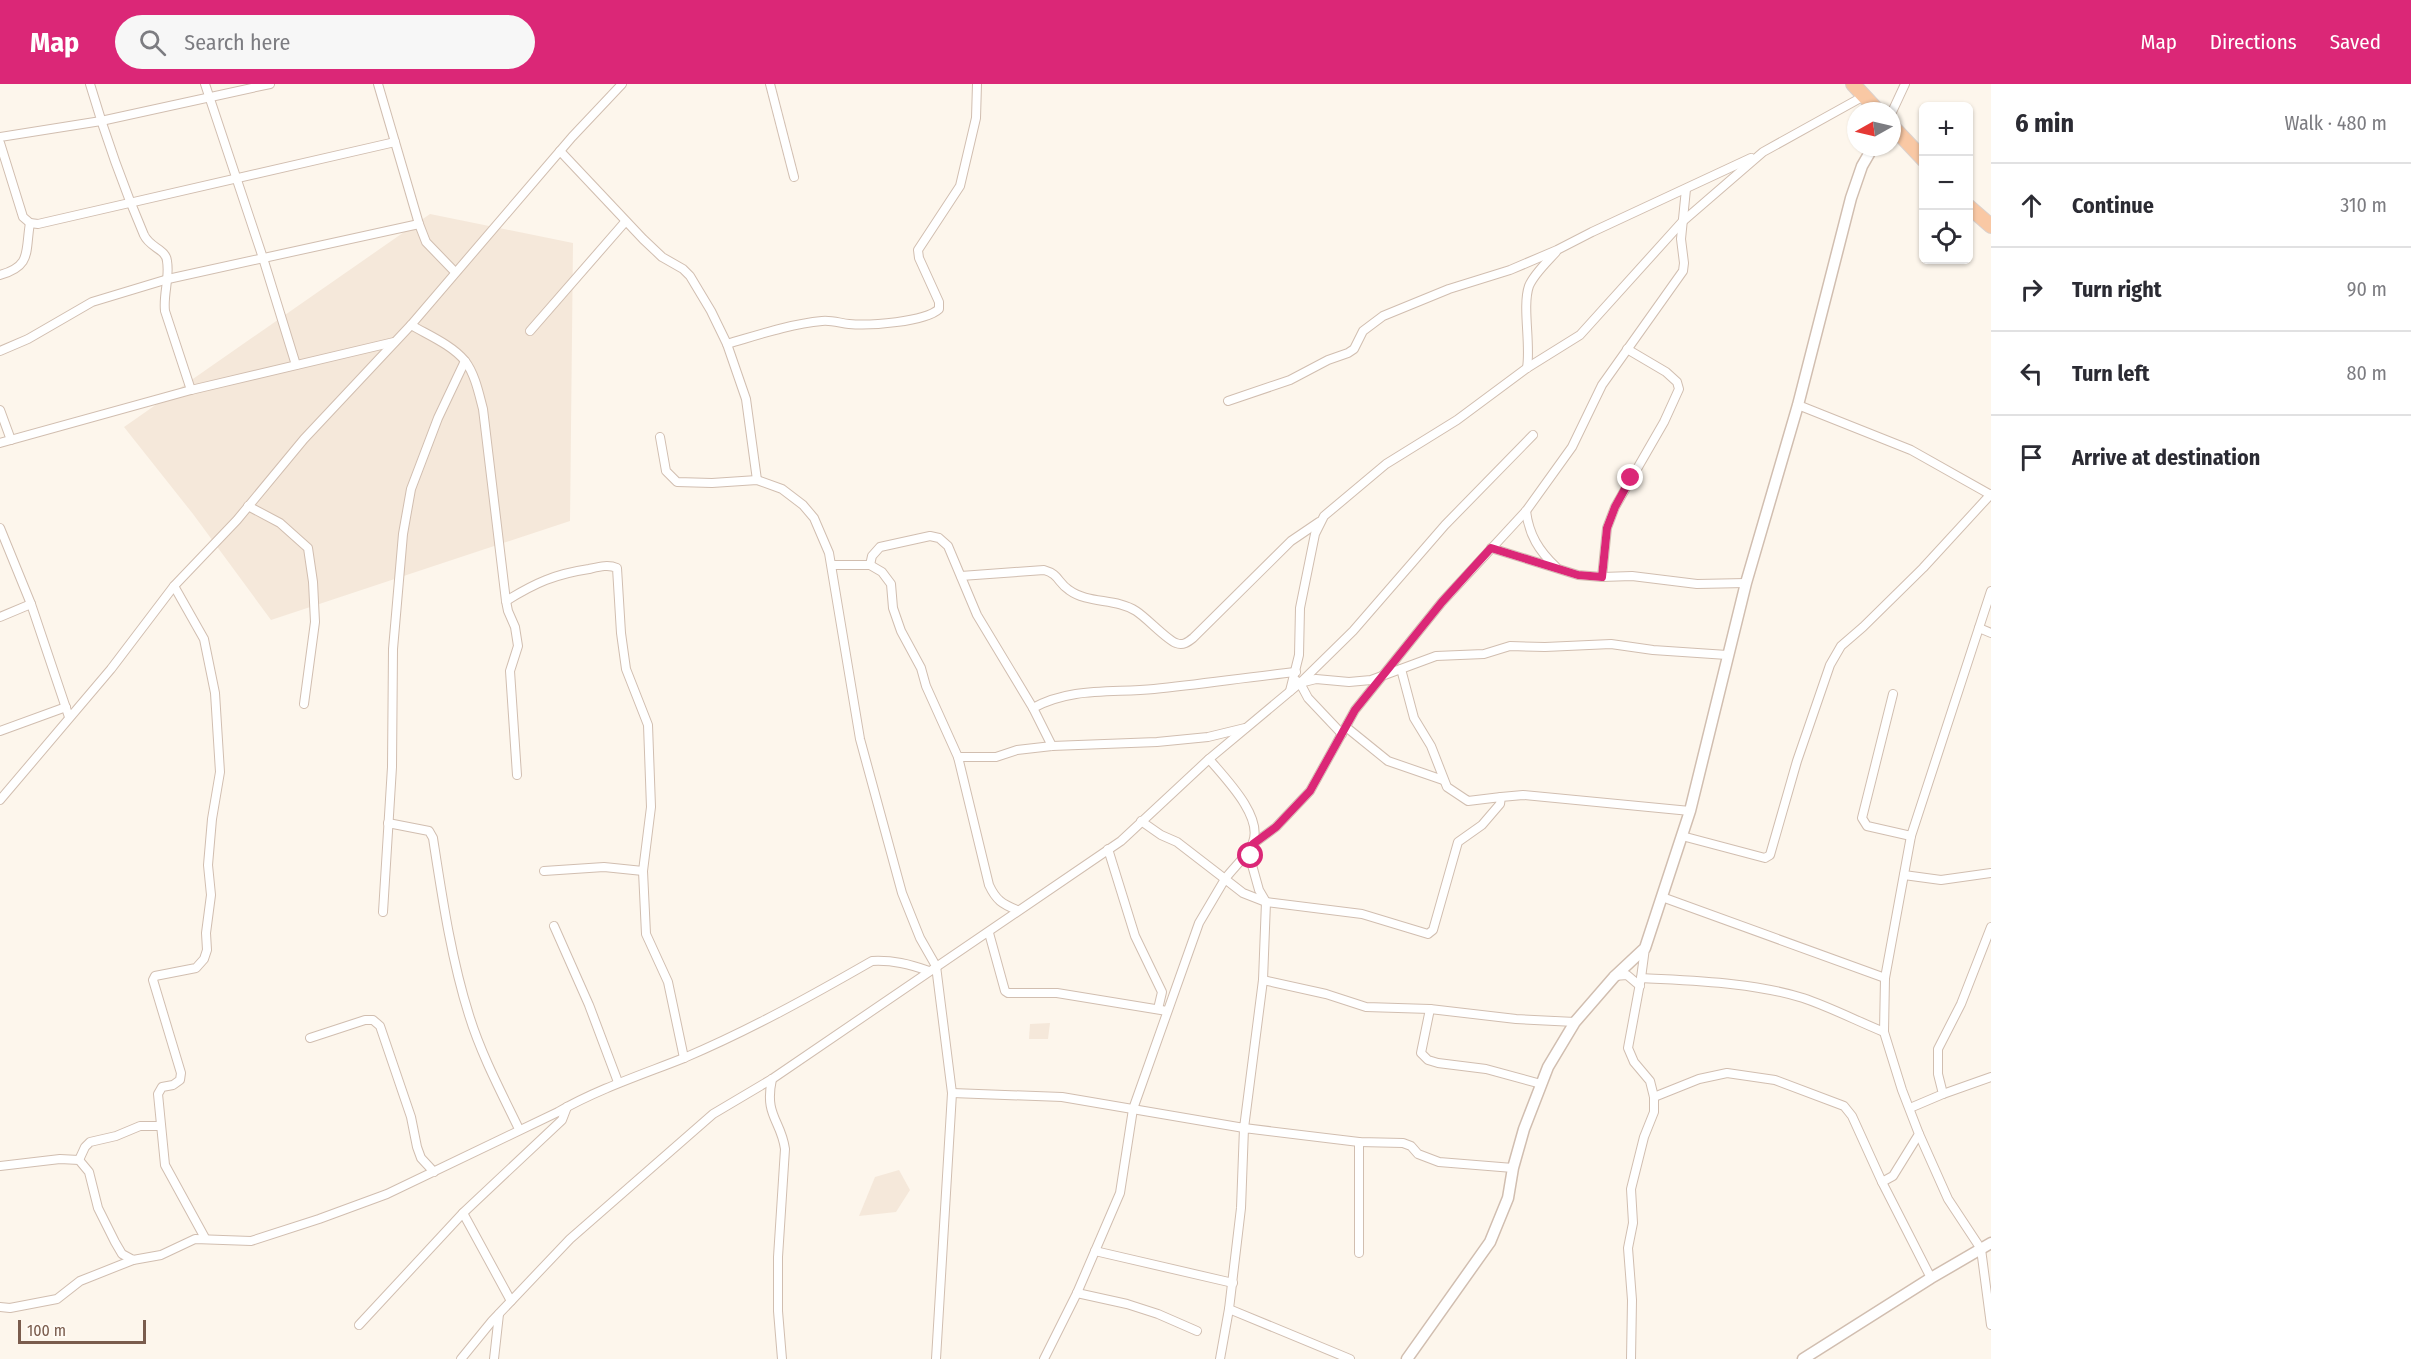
<!DOCTYPE html>
<meta charset="utf-8">
<style>
:root{--surface:#fff;--page:#f7f7f7;--text:#2b2b33;--muted:#7c7c81;--line:#e1e1e2;--accent:#db2777}
body{margin:0;font-family:"Fira Sans Condensed",sans-serif;background:var(--page);color:var(--text)}
.controls{position:absolute;right:18px;top:18px;display:grid;overflow:hidden;border-radius:9px;box-shadow:0 2px 4px #0004}
.controls button{width:54px;height:54px;display:grid;place-items:center;padding:0;border:0;border-bottom:2px solid var(--line);background:var(--surface);color:var(--text);font:30px sans-serif}
.compass{position:absolute;left:1847px;top:18px;width:54px;height:54px;border-radius:50%;background:var(--surface);box-shadow:0 2px 4px #0004;rotate:262deg}
.scale{position:absolute;left:18px;bottom:15px;width:128px;box-sizing:border-box;padding-left:6px;border:3px solid #7a5c4d;border-top:0;font-size:16px;line-height:21px;white-space:nowrap;color:#7a5c4d;-webkit-text-stroke:4px #fffaf3;paint-order:stroke}
.stop{position:absolute;width:18px;height:18px;margin:-14px;border:4px solid #db2777;border-radius:50%;background:#fff}
.stop.end{background:#db2777;border-color:#fff;box-shadow:0 2px 6px #0008}
.list{margin:0;padding:0;list-style:none}
h2{display:flex;justify-content:space-between;align-items:center;height:78px;margin:0;padding:0 24px;font-size:26px}
h2 small{font-size:20px;font-weight:400;color:var(--muted)}
.list li{display:grid;grid-template-columns:39px 1fr auto;gap:18px;align-items:center;box-sizing:border-box;height:84px;padding:0 24px;border-top:2px solid var(--line)}
.list b{display:block;font-size:22px;white-space:nowrap}
.list em{font-size:20px;font-style:normal;color:var(--muted)}
.icon{flex:none;width:33px;height:33px;fill:none;stroke:currentColor;stroke-width:2;stroke-linecap:round;stroke-linejoin:round}
.map{position:relative;flex:none;width:1991px;height:1275px;overflow:hidden}
header{display:flex;align-items:center;gap:36px;box-sizing:border-box;height:84px;padding:0 30px;background:var(--accent);color:#fff}
header strong{font-size:28px}
nav{display:flex;gap:33px;margin-inline-start:auto;font-size:21px}
.search{width:420px;height:54px;background:var(--page);display:flex;align-items:center;gap:15px;box-sizing:border-box;padding:0 21px;border-radius:33px;color:var(--muted);font-size:22px}
main{display:flex}
aside{flex:1;background:var(--surface)}
.map>svg:first-child{display:block}
.residential{fill:#f5e8da}
.lines{fill:none;stroke-linecap:round;stroke-linejoin:round}
.minor-casing{stroke:#d1beb0;stroke-width:10}
.tertiary-casing{stroke:#d1beb0;stroke-width:13}
.trunk-casing{stroke:#dad1cd;stroke-width:16}
.minor{stroke:#fff;stroke-width:8}
.tertiary{stroke:#fff;stroke-width:10}
.trunk{stroke:#f9c8a4;stroke-width:14}
.route{stroke:#db2777;stroke-width:8}
</style>
<header>
<strong>Map</strong>
<div class="search"><svg class="icon" aria-label="search" viewBox="0 0 24 24"><circle cx="10" cy="10" r="6"/><path d="M15 15l6 6"/></svg>Search here</div>
<nav><a>Map</a><a>Directions</a><a>Saved</a></nav>
</header>
<main>
<div class="map">
<svg width="1991" height="1275" viewBox="0 0 1991 1275">
<rect width="100%" height="100%" fill="#fdf6ec"/>
<!-- residential -->
<g class="residential">
<polygon points="430,130 573,159 570,437 271,536 193,430 124,343"/>
<polygon points="1050,939 1048,955 1029,955 1030,940"/>
<polygon points="899,1086 910,1106 896,1128 859,1132 875,1093"/>
</g>
<g class="lines">
<defs>
<g id="minor">
<path d="M90 0C105 51 123 102 144 151 150 164 166 165 167 177 170 194 163 210 165 227L191 306"/>
<polyline points="205,0 263,174 296,281"/>
<polyline points="378,0 419,140 426,158 455,188"/>
<polyline points="770,0 794,93"/>
<polyline points="1892,28 1905,0"/>
<polyline points="0,53 101,37 270,0"/>
<polyline points="0,59 23,133 30,139 38,140 395,58"/>
<polyline points="560,67 643,155 662,173 683,185 690,192 711,227 727,260 746,315 757,396"/>
<path d="M0 191C32 182 25 168 30 139"/>
<path d="M411 241C428 251 452 261 465 277 475 290 479 310 483 325L506 517 508 527 515 543 518 562 510 587 517 691"/>
<polyline points="530,247 625,138"/>
<path d="M727 260C758 251 790 240 822 237 831 236 840 239 849 240 869 242 925 238 939 225V218L919 174 918 166 960 102 976 34 977 0"/>
<polyline points="0,267 28,255 92,218 168,195 419,140"/>
<path d="M1527 284C1531 260 1522 222 1529 202 1534 190 1547 178 1556 168"/>
<polyline points="1228,317 1290,296 1328,276 1348,269 1354,265 1363,247 1383,232 1449,205 1510,186 1557,166 1592,148 1751,74"/>
<polyline points="1798,321 1911,366 1991,411"/>
<polyline points="0,326 11,356"/>
<polyline points="1533,351 1445,441 1353,547 1300,599 1316,595 1349,598 1371,596 1436,572 1484,570 1510,562 1545,563 1611,560 1653,566 1727,571"/>
<polyline points="660,353 666,387 677,398 712,399 757,396 782,405 803,421 814,434 829,469 860,655 902,809 920,854 936,882 952,1009 936,1275"/>
<polyline points="0,359 191,306 394,258"/>
<polyline points="248,422 280,439 308,464 313,498 315,538 304,620"/>
<path d="M1526 427C1529 451 1539 467 1556 483"/>
<polyline points="0,444 31,520 69,633"/>
<polyline points="1491,464 1578,491 1602,493 1632,492 1697,500 1746,499"/>
<path d="M832 481H870L882 488 891 500 893 524 901 547 921 584 926 602 958 673 989 801C996 816 1002 820 1017 826"/>
<polyline points="870,481 872,472 880,463 930,452 939,454 948,462 977,531 1033,624 1052,662"/>
<path d="M961 492 1044 486C1059 490 1058 499 1069 506 1088 520 1116 514 1136 527 1147 534 1167 556 1176 559 1183 562 1188 558 1193 554L1291 457 1319 438"/>
<polyline points="1602,493 1607,444 1615,423 1664,338 1679,305 1677,298 1666,288 1627,265"/>
<polyline points="174,502 204,555 215,609 220,688 212,735 208,781 211,811 206,849 207,866 204,875 196,884 155,892 153,896 181,989 180,996 173,1001 162,1003 158,1010 165,1081 205,1154"/>
<path d="M506 517C535 499 555 490 589 485 598 483 608 480 617 484L621 549 626 585 648 641 651 723 643 787 646 850 668 898 684 974"/>
<polyline points="0,533 31,520"/>
<polyline points="1979,544 1991,549"/>
<polyline points="1401,585 1414,634 1431,662 1447,703 1468,717 1501,713"/>
<polyline points="1297,597 1300,599 1308,614 1342,650"/>
<polyline points="1290,607 1299,571 1300,524 1315,450 1324,432 1386,380 1457,336 1527,284 1580,251 1682,138 1763,68 1864,12"/>
<polyline points="1893,610 1862,734 1867,742 1911,752"/>
<path d="M1033 624C1071 603 1112 609 1154 605 1202 600 1249 593 1296 588"/>
<polyline points="1346,643 1388,677 1443,696"/>
<polyline points="0,647 66,623"/>
<polyline points="958,673 996,673 1017,666 1052,662 1157,658 1208,653 1245,644"/>
<path d="M1209 675C1225 694 1263 732 1253 758 1250 769 1232 785 1225 795L1243 809 1266 818 1362 830 1428 850 1433 846 1458 758 1482 741 1500 720 1501 713 1523 711 1690 727"/>
<polyline points="0,716 111,585 174,502 237,436 304,355 411,241 572,53 622,0"/>
<path d="M388 739 429 747 433 754C442 812 451 874 469 931 481 970 501 1008 519 1045"/>
<polyline points="1682,752 1765,774 1770,771 1797,677 1830,581 1841,562 1863,543 1923,484 1991,410"/>
<polyline points="1108,765 1135,852 1162,908 1158,925"/>
<polyline points="544,787 604,783 643,787"/>
<polyline points="1904,791 1941,796 1991,789"/>
<polyline points="1662,813 1885,894"/>
<polyline points="383,828 392,683 393,565 403,450 411,405 438,334 465,277"/>
<polyline points="554,842 589,921 618,998"/>
<polyline points="989,849 1005,907 1008,909 1057,909 1167,927"/>
<polyline points="1614,892 1627,891 1640,902"/>
<path d="M1641 894C1695 897 1751 898 1803 914 1830 923 1857 937 1884 948L1902 1006 1919 1050 1893 1092 1882 1098 1931 1194"/>
<polyline points="1263,896 1326,910 1366,923 1430,925 1516,935 1575,938"/>
<polyline points="1430,925 1421,969 1428,976 1438,979 1486,985 1541,1000"/>
<polyline points="1884,948 1885,894 1911,752 1991,507"/>
<polyline points="310,954 365,936 373,936 380,942 411,1033 417,1063 421,1074 434,1088"/>
<path d="M772 995C764 1032 781 1036 785 1065L778 1173V1227L782 1275"/>
<polyline points="952,1009 1062,1013 1244,1044 1263,896 1266,818 1259,806 1252,781 1251,772 1253,760 1276,743 1310,707 1355,626 1442,518 1526,427 1572,363 1602,301 1683,187 1684,179 1681,155 1686,105"/>
<polyline points="1943,1010 1991,993"/>
<polyline points="1654,1013 1699,995 1727,989 1775,996 1844,1022 1852,1032 1882,1098"/>
<polyline points="1910,1024 1943,1010 1938,990 1938,965 1961,920 1991,843"/>
<polyline points="1919,1050 1948,1115 1981,1165 1991,1241"/>
<polyline points="1359,1058 1359,1169"/>
<polyline points="79,1076 85,1063 90,1058 116,1052 140,1042 161,1042"/>
<path d="M0 1082 60 1075 79 1076 89 1088 98 1124 115 1158 122 1170 133 1176 161 1171 195 1155 251 1157 319 1135 387 1110 558 1028C598 1005 641 991 684 974 750 946 811 912 872 877 893 876 909 880 929 887"/>
<polyline points="463,1129 511,1217"/>
<polyline points="1095,1167 1233,1199"/>
<polyline points="1077,1209 1127,1220 1158,1230 1197,1247"/>
<polyline points="0,1223 10,1224 57,1215 80,1197 133,1176"/>
<polyline points="359,1241 463,1129 562,1036 567,1023"/>
<polyline points="461,1275 492,1237 570,1155 713,1030 772,995 1121,757 1209,675 1300,599"/>
<polyline points="494,1275 499,1230"/>
<polyline points="1044,1275 1077,1209 1120,1109 1133,1025 1199,839 1225,795 1177,758 1161,751 1141,737"/>
<polyline points="1220,1275 1229,1225"/>
<polyline points="1350,1275 1229,1225 1241,1124 1244,1044 1359,1058 1403,1059 1411,1062 1418,1070 1439,1078 1513,1084"/>
<polyline points="1631,1275 1632,1216 1628,1164 1633,1139 1631,1105 1644,1053 1654,1028 1654,1013 1650,997 1634,978 1628,964 1641,894 1645,864"/>
</g>
<g id="tertiary">
<polyline points="1407,1275 1490,1158 1508,1114 1513,1084 1524,1045 1548,983 1575,938 1614,893 1645,864 1690,727 1746,499 1798,321 1851,114 1862,82 1873,63"/>
<polyline points="1803,1275 1931,1194 1991,1159"/>
</g>
<g id="trunk">
<polyline points="1853,0 1878,27"/>
<polyline points="1892,42 1924,76"/>
<polyline points="1968,122 1991,142"/>
</g>
</defs>
<!-- minor casing -->
<use href="#minor" class="minor-casing"/>
<!-- tertiary casing -->
<use href="#tertiary" class="tertiary-casing"/>
<!-- trunk casing -->
<use href="#trunk" class="trunk-casing"/>
<!-- minor -->
<use href="#minor" class="minor"/>
<!-- tertiary -->
<use href="#tertiary" class="tertiary"/>
<!-- trunk -->
<use href="#trunk" class="trunk"/>
</g>
<g class="lines">
<!-- route -->
<polyline class="route" points="1251,772 1253,760 1276,743 1310,707 1355,626 1442,518 1491,464 1578,491 1602,493 1607,444 1615,423 1631,394"/>
</g>
</svg>
<div class="controls">
<button>+</button>
<button>−</button>
<button><svg class="icon" aria-label="locate" viewBox="0 0 24 24"><circle cx="12" cy="12" r="6"/><path d="M12 2v4M12 18v4M2 12h4M18 12h4"/></svg></button>
</div>
<svg class="compass" viewBox="-18 -18 36 36"><path d="M0-13l5 13h-10z" fill="#e53935"/><path d="M0 13l5-13h-10z" fill="#7c7c81"/></svg>
<div class="scale">100 m</div>
<div class="stop" style="left:1251px;top:772px"></div>
<div class="stop end" style="left:1631px;top:394px"></div>
</div>
<aside>
<h2>6 min<small>Walk · 480 m</small></h2>
<ul class="list">
<li><svg class="icon" aria-label="ahead" viewBox="0 0 24 24"><path d="M12 20V5M6 11l6-6 6 6"/></svg><div><b>Continue</b></div><em>310 m</em></li>
<li><svg class="icon" aria-label="right" viewBox="0 0 24 24"><path d="M7 20v-9h11M14 6l5 5-5 5"/></svg><div><b>Turn right</b></div><em>90 m</em></li>
<li><svg class="icon" aria-label="left" viewBox="0 0 24 24"><path d="M17 20v-9H6M10 6l-5 5 5 5"/></svg><div><b>Turn left</b></div><em>80 m</em></li>
<li><svg class="icon" aria-label="arrive" viewBox="0 0 24 24"><path d="M6 21V4h12l-3 4 3 4H6"/></svg><div><b>Arrive at destination</b></div></li>
</ul>
</aside>
</main>
